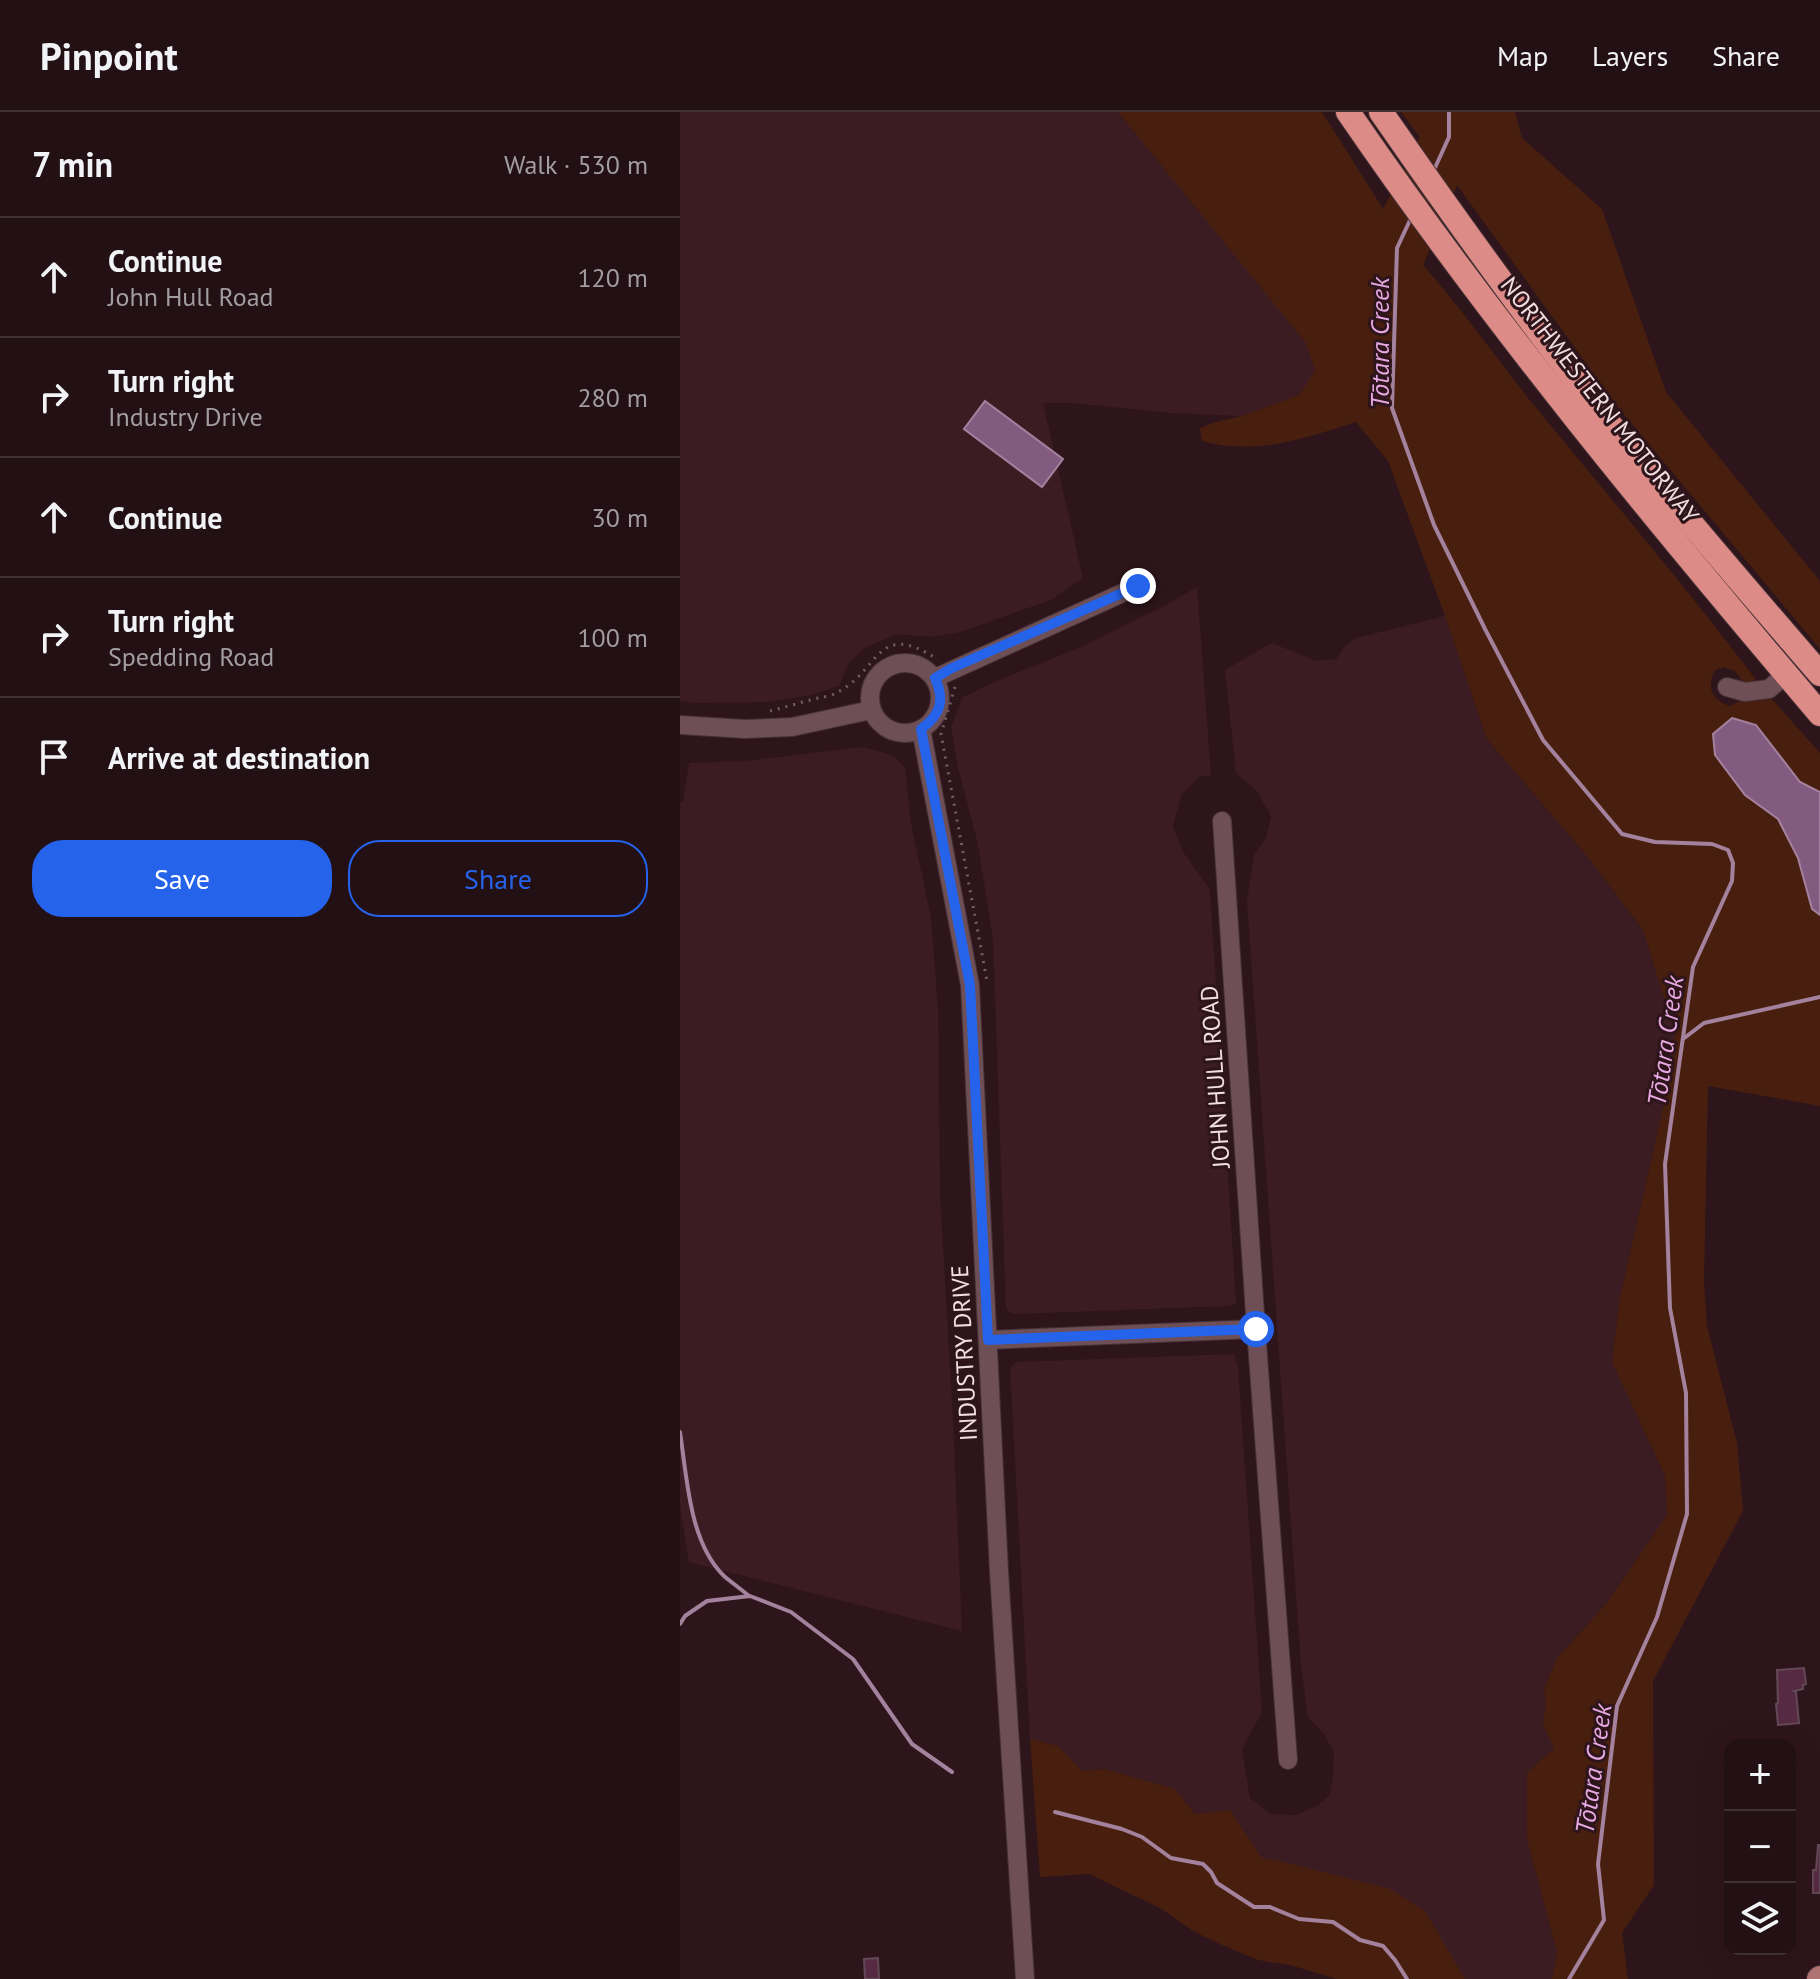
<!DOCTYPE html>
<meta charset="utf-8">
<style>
:root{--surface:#221014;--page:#2e1e22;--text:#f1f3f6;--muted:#a29da0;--line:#3f3034;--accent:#2563eb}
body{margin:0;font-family:"PT Sans",sans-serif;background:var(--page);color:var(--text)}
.controls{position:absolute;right:24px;bottom:24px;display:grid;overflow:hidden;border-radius:16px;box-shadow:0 8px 32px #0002}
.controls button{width:72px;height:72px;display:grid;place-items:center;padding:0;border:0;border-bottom:2px solid var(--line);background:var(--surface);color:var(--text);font:40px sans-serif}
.stop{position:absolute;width:24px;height:24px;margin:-18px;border:6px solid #2563eb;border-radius:50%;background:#fff}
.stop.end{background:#2563eb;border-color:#fff;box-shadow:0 2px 8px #0008}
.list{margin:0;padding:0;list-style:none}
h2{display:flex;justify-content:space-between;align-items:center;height:104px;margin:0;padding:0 32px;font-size:34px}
h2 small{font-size:26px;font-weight:400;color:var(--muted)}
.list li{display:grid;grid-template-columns:52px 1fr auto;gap:24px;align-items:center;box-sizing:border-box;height:120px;padding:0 32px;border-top:2px solid var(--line)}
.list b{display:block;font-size:30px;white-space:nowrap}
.list p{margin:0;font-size:26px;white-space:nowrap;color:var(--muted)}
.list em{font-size:26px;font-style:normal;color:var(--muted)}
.actions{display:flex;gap:16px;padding:24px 32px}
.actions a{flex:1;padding:18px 0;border:2px solid var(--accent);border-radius:32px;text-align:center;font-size:28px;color:var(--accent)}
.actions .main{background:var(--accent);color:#fff}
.icon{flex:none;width:44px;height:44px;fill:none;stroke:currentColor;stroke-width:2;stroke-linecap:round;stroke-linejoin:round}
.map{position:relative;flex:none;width:1140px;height:1867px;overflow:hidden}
header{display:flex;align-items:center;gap:48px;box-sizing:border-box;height:112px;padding:0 40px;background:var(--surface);border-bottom:2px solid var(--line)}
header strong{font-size:38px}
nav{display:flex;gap:44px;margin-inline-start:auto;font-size:28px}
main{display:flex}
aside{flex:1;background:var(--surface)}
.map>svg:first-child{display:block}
.built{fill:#3c1c23}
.green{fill:#481f0e}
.water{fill:#835b80;stroke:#a4829d;stroke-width:2}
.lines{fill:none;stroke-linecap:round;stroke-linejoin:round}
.stream{stroke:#a4829d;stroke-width:4}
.building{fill:#572a43;stroke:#634855;stroke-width:2}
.minor-casing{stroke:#453236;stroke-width:20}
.major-casing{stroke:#453236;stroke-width:26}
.highway-casing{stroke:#453236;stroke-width:26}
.path{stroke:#755e63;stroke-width:3;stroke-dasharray:2 6;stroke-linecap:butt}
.minor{stroke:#6e4f55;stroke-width:18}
.major{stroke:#b17372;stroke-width:24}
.highway{stroke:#dd8b86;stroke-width:24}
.route{stroke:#2563eb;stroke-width:10}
.labels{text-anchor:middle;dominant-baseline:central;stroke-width:6;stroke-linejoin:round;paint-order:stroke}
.street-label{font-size:24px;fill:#f1dee1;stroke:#2e151b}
.water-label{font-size:26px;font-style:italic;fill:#e6a8e2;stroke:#2e151b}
</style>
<header>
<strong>Pinpoint</strong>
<nav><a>Map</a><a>Layers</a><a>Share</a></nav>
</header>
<main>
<aside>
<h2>7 min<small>Walk · 530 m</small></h2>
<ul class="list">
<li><svg class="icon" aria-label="ahead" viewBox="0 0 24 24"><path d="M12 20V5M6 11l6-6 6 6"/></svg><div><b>Continue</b><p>John Hull Road</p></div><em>120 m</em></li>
<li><svg class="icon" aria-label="right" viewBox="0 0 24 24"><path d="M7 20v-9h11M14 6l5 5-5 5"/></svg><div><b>Turn right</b><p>Industry Drive</p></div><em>280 m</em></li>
<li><svg class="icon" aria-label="ahead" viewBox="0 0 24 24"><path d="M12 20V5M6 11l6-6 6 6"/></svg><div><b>Continue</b></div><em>30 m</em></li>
<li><svg class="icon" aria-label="right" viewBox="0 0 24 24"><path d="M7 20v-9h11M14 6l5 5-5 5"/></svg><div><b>Turn right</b><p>Spedding Road</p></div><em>100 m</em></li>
<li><svg class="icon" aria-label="arrive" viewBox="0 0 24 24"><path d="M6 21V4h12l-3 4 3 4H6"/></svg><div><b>Arrive at destination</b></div></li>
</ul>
<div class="actions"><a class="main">Save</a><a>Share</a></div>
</aside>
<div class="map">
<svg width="1140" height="1867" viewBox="0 0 1140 1867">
<rect width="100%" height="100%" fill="#2e151b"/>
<!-- built -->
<g class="built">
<polygon points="0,0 438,0 627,231 635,260 619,283 562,304 490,301 392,291 363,291 403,466 371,488 280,520 250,525 218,522 186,535 169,551 159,574 131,583 90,590 20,591 0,589"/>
<polygon points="517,475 531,663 519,665 501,684 493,714 502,738 530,778 556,1192 548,1194 333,1202 326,1197 313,827 298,732 277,652 271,615 283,585 317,569 404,534 484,494"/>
<polygon points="765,504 807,627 906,743 963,818 995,921 990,966 940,1185 932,1250 985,1364 987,1403 926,1492 877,1546 864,1577 866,1593 864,1612 874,1636 848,1661 847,1727 877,1840 872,1867 785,1867 780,1860 596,1748 582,1746 550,1698 515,1702 495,1677 425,1657 402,1659 378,1634 350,1627 330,1256 337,1250 554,1242 558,1256 582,1600 562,1637 570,1686 591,1702 616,1703 637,1694 649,1684 653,1666 654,1640 644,1622 628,1605 621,1554 567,789 574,743 586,726 591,704 576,678 556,661 545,558 592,531 636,549 656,547 666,533 676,526"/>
<polygon points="182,635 212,643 225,655 231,712 251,805 258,897 260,1081 273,1309 282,1519 9,1450 0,1392 0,691 3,689 9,651 66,649"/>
</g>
<!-- green -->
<g class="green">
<path d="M438 0H642L703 97 740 25 721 0H835L842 26 922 97 986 280 1140 469V537L937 294 777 73 743 153C782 197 816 246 853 292 929 385 1008 477 1080 573L1067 575 1055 559 1043 555 1034 559C1027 578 1032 587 1049 594L1069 585 1089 584 1140 641V680L1120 670 1076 613 1065 683 1098 707 1118 746 1132 797 1140 803V994L1028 974 1024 1169 1027 1214 1057 1331 1063 1399 973 1569 974 1773 942 1821 948 1867H872L877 1840 847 1727V1661L874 1636 863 1612 866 1593 864 1577 877 1546 926 1492 987 1403 985 1364 932 1250 940 1185 990 966 995 921 963 818 906 743 807 627 765 504 708 349 676 310C627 326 573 344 522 329L520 316 536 310 562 304 619 283 635 259 626 231Z"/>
<polygon points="350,1627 378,1634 402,1659 425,1657 495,1677 515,1702 550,1698 582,1746 596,1748 710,1777 745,1799 785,1867 657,1867 610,1853 578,1848 542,1833 513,1819 480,1796 409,1762 360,1765"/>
</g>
<!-- water -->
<g class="water">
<polygon points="305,289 383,347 362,375 284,317"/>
<polygon points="1052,606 1076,613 1120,670 1140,680 1140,803 1132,797 1118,746 1098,707 1065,683 1035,643 1033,622"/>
</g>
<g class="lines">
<!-- stream -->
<g class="stream">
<polyline points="754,58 769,25 769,0"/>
<polyline points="731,106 717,136 712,296 754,413 805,517 863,628 942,722 975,730 1032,732 1048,738 1053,751 1052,769 1013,855 985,1052 990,1196 1006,1281 1007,1402 977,1505 937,1594 918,1752 924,1808 889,1867"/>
<polyline points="1003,927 1024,911 1140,885"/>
<path d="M0 1320C7 1365 9 1430 44 1464 52 1471 61 1477 69 1484"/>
<polyline points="0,1512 5,1504 27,1489 70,1484 111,1500 173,1547 232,1632 272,1660"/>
<polyline points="375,1700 442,1717 462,1725 491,1746 523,1752 531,1760 537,1771 574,1795 590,1795 619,1807 653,1810 680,1828 703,1834 715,1848 727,1867"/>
</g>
</g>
<!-- building -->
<g class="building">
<polygon points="1124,1556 1126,1572 1123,1573 1123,1577 1114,1579 1116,1580 1119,1611 1098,1613 1096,1592 1098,1591 1097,1558"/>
<polygon points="1138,1733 1140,1733 1140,1781 1133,1781 1133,1758 1136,1758"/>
<polygon points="198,1846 199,1867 185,1867 184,1847"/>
</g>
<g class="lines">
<defs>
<g id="minor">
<circle cx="225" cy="586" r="35"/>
<polyline points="255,566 458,474"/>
<polyline points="1047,575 1065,580 1089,577 1106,562"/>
<polyline points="0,613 65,617 112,615 191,598"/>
<polyline points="241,617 290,873 319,1460 345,1867"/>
<polyline points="542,709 576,1217 608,1648"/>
<polyline points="308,1228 576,1217"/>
</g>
<polyline id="major" points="1139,1867 1140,1866"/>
<g id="highway">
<path d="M668 0C812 210 975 408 1140 602"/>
<path d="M701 0C777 110 856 219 939 324 1004 405 1072 483 1140 562"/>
</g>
</defs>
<!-- minor casing -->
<use href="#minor" class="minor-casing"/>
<!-- major casing -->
<use href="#major" class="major-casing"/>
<!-- highway casing -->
<use href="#highway" class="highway-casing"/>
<!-- path -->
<g class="path">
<polyline points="275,575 261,622 307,869"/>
<path d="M90 599C106 595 122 590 138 586 143 585 151 584 156 581 201 559 195 507 257 547"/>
</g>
<!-- minor -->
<use href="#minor" class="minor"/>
<!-- major -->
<use href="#major" class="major"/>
<!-- highway -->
<use href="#highway" class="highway"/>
</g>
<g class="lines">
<!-- route -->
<path class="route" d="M458 474 272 556 255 566C265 588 261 603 241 617L290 873 308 1228 576 1217"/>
</g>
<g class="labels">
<!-- street labels -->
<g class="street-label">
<text transform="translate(920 288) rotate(52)">NORTHWESTERN MOTORWAY</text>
<text transform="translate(535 965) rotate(-94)">JOHN HULL ROAD</text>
<text transform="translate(284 1241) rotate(-93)">INDUSTRY DRIVE</text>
</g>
<!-- water labels -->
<g class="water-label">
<text transform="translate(699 231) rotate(-90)">Tōtara Creek</text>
<text transform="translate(985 929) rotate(-82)">Tōtara Creek</text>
<text transform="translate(913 1657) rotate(-82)">Tōtara Creek</text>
</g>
</g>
</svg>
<div class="controls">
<button>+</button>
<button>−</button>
<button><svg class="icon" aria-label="layers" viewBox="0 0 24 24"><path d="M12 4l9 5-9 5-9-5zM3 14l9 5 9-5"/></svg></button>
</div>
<div class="stop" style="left:576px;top:1217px"></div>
<div class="stop end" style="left:458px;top:474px"></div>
</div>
</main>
